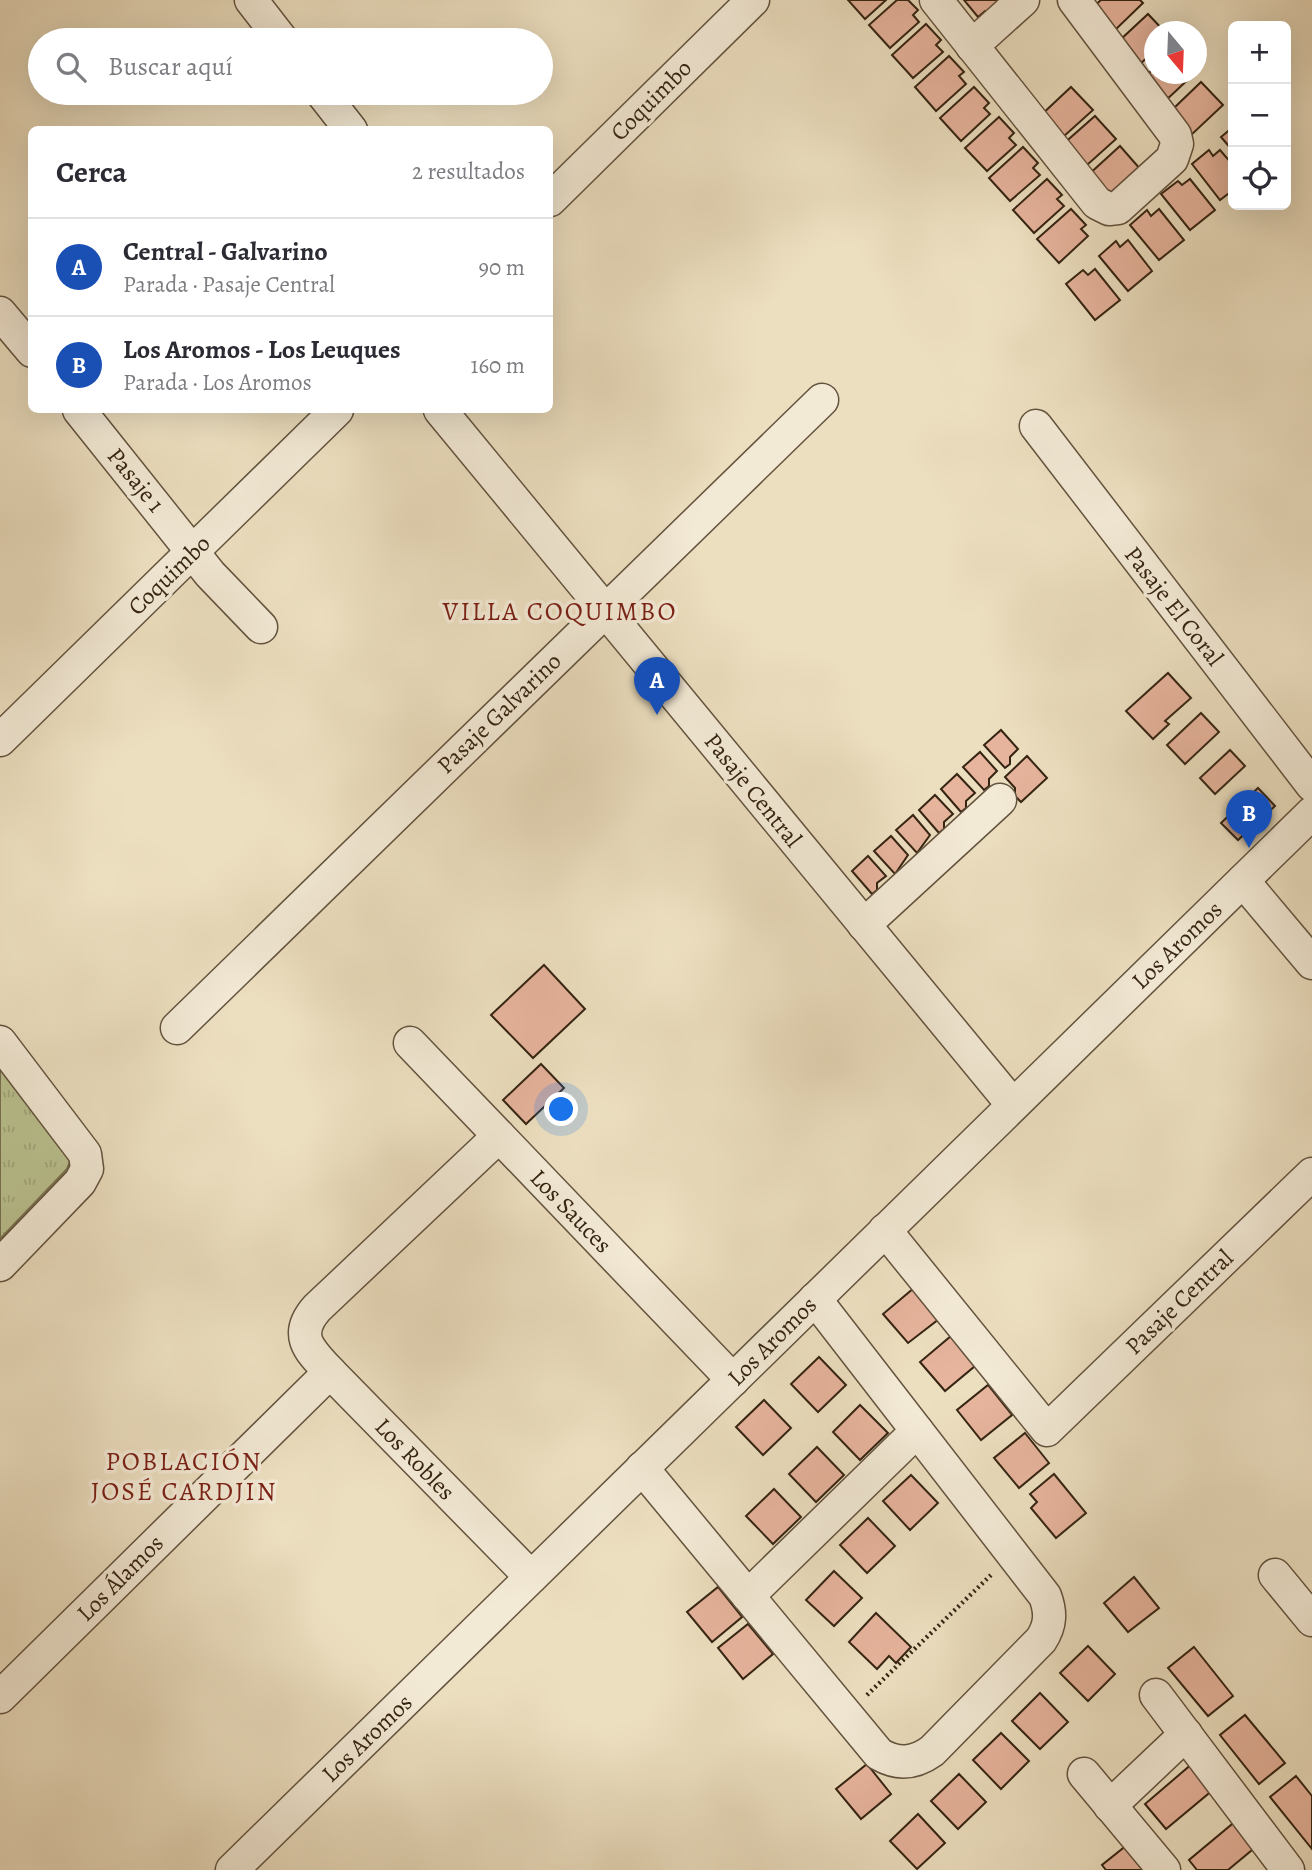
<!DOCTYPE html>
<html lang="es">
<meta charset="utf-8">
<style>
:root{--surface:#fff;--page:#f7f7f7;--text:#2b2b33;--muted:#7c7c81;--line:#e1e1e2;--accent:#b45309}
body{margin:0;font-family:Alegreya,serif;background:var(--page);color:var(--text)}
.controls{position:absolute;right:21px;top:21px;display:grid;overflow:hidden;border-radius:10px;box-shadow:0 7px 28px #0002}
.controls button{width:63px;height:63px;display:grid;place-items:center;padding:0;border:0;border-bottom:2px solid var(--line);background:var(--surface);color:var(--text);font:35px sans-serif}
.compass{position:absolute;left:1144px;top:21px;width:63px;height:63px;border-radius:50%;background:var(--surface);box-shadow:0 7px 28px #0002;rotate:161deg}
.you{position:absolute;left:562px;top:1110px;width:24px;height:24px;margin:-18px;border:5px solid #fff;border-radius:50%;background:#1a73e8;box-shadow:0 0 0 10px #1a73e833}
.badge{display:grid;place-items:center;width:46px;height:46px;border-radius:50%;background:var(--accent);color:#fff;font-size:23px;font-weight:700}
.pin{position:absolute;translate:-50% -58px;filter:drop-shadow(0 2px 4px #0008)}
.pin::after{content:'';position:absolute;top:37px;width:24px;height:21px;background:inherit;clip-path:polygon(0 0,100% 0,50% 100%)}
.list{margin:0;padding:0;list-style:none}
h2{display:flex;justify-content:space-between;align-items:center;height:91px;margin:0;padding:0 28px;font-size:30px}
h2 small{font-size:23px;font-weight:400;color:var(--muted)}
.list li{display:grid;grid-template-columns:46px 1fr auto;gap:21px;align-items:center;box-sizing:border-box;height:98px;padding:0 28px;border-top:2px solid var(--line)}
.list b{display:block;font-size:26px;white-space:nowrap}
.list p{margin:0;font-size:23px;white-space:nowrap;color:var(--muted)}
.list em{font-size:23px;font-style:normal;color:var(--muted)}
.icon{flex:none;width:38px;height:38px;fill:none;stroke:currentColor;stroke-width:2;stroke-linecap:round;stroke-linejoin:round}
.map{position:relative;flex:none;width:1312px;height:1870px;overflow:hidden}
.search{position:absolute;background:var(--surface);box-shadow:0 7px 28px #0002;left:28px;top:28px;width:525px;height:77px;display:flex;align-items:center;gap:18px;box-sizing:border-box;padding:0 24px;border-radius:38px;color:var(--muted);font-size:26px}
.panel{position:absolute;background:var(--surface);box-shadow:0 7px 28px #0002;left:28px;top:126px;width:525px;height:287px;border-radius:10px}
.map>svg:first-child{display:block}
.park{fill:url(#park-tufts);stroke:#787251;stroke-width:2}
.building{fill:#e7b49d;stroke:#352412;stroke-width:2}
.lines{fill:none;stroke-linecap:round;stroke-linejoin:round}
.minor-casing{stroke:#63533e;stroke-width:35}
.path{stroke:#352412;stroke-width:4.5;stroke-dasharray:2 3.5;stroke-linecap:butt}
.minor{stroke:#f3ead6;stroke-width:32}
.labels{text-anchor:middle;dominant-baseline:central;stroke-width:7;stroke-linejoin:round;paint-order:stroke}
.street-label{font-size:24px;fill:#352412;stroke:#f3ead6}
.neighbourhood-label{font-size:26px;letter-spacing:2px;fill:#7a1f14;stroke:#f3ead6}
</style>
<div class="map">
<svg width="1312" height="1870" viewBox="0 0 1312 1870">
<defs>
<pattern id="park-tufts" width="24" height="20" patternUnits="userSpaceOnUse" patternTransform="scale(1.75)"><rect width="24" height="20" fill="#bac190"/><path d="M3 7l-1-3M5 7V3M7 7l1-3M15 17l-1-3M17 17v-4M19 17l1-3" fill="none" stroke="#a0a67b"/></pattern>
</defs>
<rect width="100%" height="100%" fill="#ecdfc0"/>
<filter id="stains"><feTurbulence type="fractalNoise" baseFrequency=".00286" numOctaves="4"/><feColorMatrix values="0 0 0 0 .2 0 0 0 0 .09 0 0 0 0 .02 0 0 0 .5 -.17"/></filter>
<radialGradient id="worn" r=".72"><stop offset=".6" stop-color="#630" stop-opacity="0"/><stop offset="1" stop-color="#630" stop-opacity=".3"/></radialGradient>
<!-- park -->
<polygon class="park" points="0,1064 69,1153 70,1161 67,1169 0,1239"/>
<!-- building -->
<g class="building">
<polygon points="848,0 886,0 865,19"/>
<polygon points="897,0 908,0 918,10 913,15 919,22 890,48 869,25"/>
<polygon points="964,0 1005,0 990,16 985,11 978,17"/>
<polygon points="1101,0 1140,0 1143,3 1110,35 1093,7"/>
<polygon points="1148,14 1165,32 1154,32 1154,51 1136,68 1119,41"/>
<polygon points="926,24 941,40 936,45 943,52 913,78 892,55"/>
<polygon points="949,56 964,72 959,76 966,84 936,111 915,87"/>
<polygon points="1154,68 1154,74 1194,74 1163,103 1146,76"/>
<polygon points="1201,82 1223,105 1189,137 1173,109"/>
<polygon points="974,87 989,103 984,108 990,114 961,141 940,118"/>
<polygon points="1071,87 1093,110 1063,137 1038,118"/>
<polygon points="1095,116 1116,139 1087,165 1061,146"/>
<polygon points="999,117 1014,133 1009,138 1016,145 987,171 965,148"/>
<polygon points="1233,127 1233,151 1221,137"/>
<polygon points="1120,146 1141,170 1112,196 1086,177"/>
<polygon points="1023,147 1038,163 1033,168 1040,175 1010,201 989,178"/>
<polygon points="1209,150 1213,156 1220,150 1233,165 1233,190 1220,200 1192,164"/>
<polygon points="1047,179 1062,195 1057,199 1064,206 1034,233 1013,210"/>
<polygon points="1190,179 1215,210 1190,230 1161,194 1178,181 1182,185"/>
<polygon points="1071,209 1086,225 1081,229 1088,236 1059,263 1037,239"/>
<polygon points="1159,209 1184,240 1159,260 1130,225 1147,210 1151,216"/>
<polygon points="1128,240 1152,271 1128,291 1099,256 1116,241 1120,247"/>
<polygon points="1095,269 1120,300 1095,320 1066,284 1083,270 1088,275"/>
<polygon points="1168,673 1191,698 1165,721 1169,724 1153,739 1126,711"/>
<polygon points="1201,713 1219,732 1185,764 1167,745"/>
<polygon points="1001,730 1018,749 1010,757 1010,764 1005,768 984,745"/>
<polygon points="1230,750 1245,766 1215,794 1200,778"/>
<polygon points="980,752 997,771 989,779 989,786 984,790 963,767"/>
<polygon points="1027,756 1047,778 1021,802 1015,796 1015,788 1005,777"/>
<polygon points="957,774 975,793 966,801 966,808 961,812 941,789"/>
<polygon points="1258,788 1275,806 1238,840 1221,823"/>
<polygon points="935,795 953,814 944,822 944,829 939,833 919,810"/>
<polygon points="913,815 930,835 917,853 896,830"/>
<polygon points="891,836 908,855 895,874 874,851"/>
<polygon points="868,856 886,876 877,883 877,890 872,894 852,871"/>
<polygon points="544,965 585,1009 533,1058 491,1015"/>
<polygon points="541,1064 564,1088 526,1124 503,1100"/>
<polygon points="914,1288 939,1319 908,1343 883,1314"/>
<polygon points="951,1336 975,1366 945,1391 920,1362"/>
<polygon points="819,1357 846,1385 818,1412 791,1384"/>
<polygon points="988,1385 1012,1415 981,1440 957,1410"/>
<polygon points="764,1400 791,1428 763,1455 736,1427"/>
<polygon points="860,1405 888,1433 860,1460 833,1432"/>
<polygon points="1025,1433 1049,1463 1019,1488 994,1458"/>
<polygon points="817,1447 844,1475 816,1502 789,1474"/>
<polygon points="1054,1474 1086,1513 1056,1538 1031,1508 1037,1502 1030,1494"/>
<polygon points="911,1475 938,1503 910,1530 883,1501"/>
<polygon points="774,1489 801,1517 773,1544 746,1516"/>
<polygon points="868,1518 895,1546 867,1573 840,1545"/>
<polygon points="834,1571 862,1598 834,1626 806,1600"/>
<polygon points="1134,1577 1159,1608 1128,1632 1104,1603"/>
<polygon points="718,1587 742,1617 712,1642 687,1612"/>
<polygon points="876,1613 911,1647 896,1663 889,1656 877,1669 849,1642"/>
<polygon points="748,1624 773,1654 743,1679 718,1648"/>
<polygon points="1088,1646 1115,1674 1088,1701 1060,1673"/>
<polygon points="1194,1647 1233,1696 1208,1716 1168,1668"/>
<polygon points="1040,1693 1068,1722 1040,1749 1012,1721"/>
<polygon points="1245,1715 1285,1763 1259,1784 1220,1735"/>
<polygon points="1001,1733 1029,1761 1001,1789 973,1760"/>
<polygon points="1193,1763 1214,1789 1166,1829 1145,1804"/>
<polygon points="867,1764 891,1794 861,1819 836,1789"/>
<polygon points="959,1774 986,1802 958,1829 931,1801"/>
<polygon points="1296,1776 1312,1796 1312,1849 1270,1797"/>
<polygon points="918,1814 945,1843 917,1869 890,1841"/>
<polygon points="1237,1820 1258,1845 1228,1870 1197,1870 1189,1860"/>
<polygon points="1127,1845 1148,1870 1106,1870 1102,1865"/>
</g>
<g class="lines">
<defs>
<g id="minor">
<polyline points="251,0 282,40"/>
<polyline points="936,0 1097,203 1109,209 1118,208 1172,159 1177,144 1175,135 1074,0"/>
<polyline points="972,46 1023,0"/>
<polyline points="322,93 351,130"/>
<polyline points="550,200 753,0"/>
<polyline points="0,313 32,351"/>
<polyline points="79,410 210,574 261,627"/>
<polyline points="440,410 1013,1105"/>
<polyline points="1036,426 1312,785"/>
<polyline points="0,740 337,410"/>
<polyline points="1243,881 1312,963"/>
<polyline points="864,925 1000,800"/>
<polyline points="177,1028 822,400"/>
<polyline points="0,1042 85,1154 87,1169 80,1182 0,1265"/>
<polyline points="410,1043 733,1380"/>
<path d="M499 1136 317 1308C293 1335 309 1350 330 1372L531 1577"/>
<polyline points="885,1230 1047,1430 1312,1174"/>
<path d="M642 1468 879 1754C898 1765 914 1764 932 1751L1041 1640C1051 1625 1051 1612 1045 1596L815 1299"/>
<polyline points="1275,1575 1312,1620"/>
<polyline points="748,1596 917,1431"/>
<polyline points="1156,1695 1288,1870"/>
<polyline points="0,1697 330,1372"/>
<polyline points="1084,1774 1164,1870"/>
<polyline points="1110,1806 1186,1734"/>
<polyline points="232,1870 1312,813"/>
</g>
</defs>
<!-- minor casing -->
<use href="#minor" class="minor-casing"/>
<!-- path -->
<polyline class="path" points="867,1695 992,1574"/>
<!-- minor -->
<use href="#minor" class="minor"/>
</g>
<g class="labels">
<!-- street labels -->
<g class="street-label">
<text transform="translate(651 100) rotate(-45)">Coquimbo</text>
<text transform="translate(136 480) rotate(51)">Pasaje 1</text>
<text transform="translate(169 575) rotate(-44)">Coquimbo</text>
<text transform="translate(1174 606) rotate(52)">Pasaje El Coral</text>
<text transform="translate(499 713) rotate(-44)">Pasaje Galvarino</text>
<text transform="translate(753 790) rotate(51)">Pasaje Central</text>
<text transform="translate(1177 945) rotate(-44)">Los Aromos</text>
<text transform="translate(571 1211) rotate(46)">Los Sauces</text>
<text transform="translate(1179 1302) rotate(-44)">Pasaje Central</text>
<text transform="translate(772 1341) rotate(-45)">Los Aromos</text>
<text transform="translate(415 1459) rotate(46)">Los Robles</text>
<text transform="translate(120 1578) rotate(-45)">Los Álamos</text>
<text transform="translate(367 1738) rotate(-44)">Los Aromos</text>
</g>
<!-- neighbourhood labels -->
<g class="neighbourhood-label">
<text x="560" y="611">VILLA COQUIMBO</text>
<text x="184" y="1461">POBLACIÓN<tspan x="184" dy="30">JOSÉ CARDJIN</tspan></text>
</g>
</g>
<rect width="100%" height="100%" filter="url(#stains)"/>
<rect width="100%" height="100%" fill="url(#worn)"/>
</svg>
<div class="controls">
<button>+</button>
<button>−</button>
<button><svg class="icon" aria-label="locate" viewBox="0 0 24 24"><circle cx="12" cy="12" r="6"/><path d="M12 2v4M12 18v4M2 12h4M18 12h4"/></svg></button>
</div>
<svg class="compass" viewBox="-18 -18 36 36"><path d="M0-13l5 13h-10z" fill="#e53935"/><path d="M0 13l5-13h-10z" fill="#7c7c81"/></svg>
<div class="you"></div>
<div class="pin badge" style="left:657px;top:715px;background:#1a4fb4">A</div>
<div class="pin badge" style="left:1249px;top:848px;background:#1a4fb4">B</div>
<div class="search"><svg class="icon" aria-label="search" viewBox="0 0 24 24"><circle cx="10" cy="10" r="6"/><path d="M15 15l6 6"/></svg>Buscar aquí</div>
<section class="panel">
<h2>Cerca<small>2 resultados</small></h2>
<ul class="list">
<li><span class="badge" style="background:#1a4fb4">A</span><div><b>Central - Galvarino</b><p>Parada · Pasaje Central</p></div><em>90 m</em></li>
<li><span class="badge" style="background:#1a4fb4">B</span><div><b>Los Aromos - Los Leuques</b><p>Parada · Los Aromos</p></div><em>160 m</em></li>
</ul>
</section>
</div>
